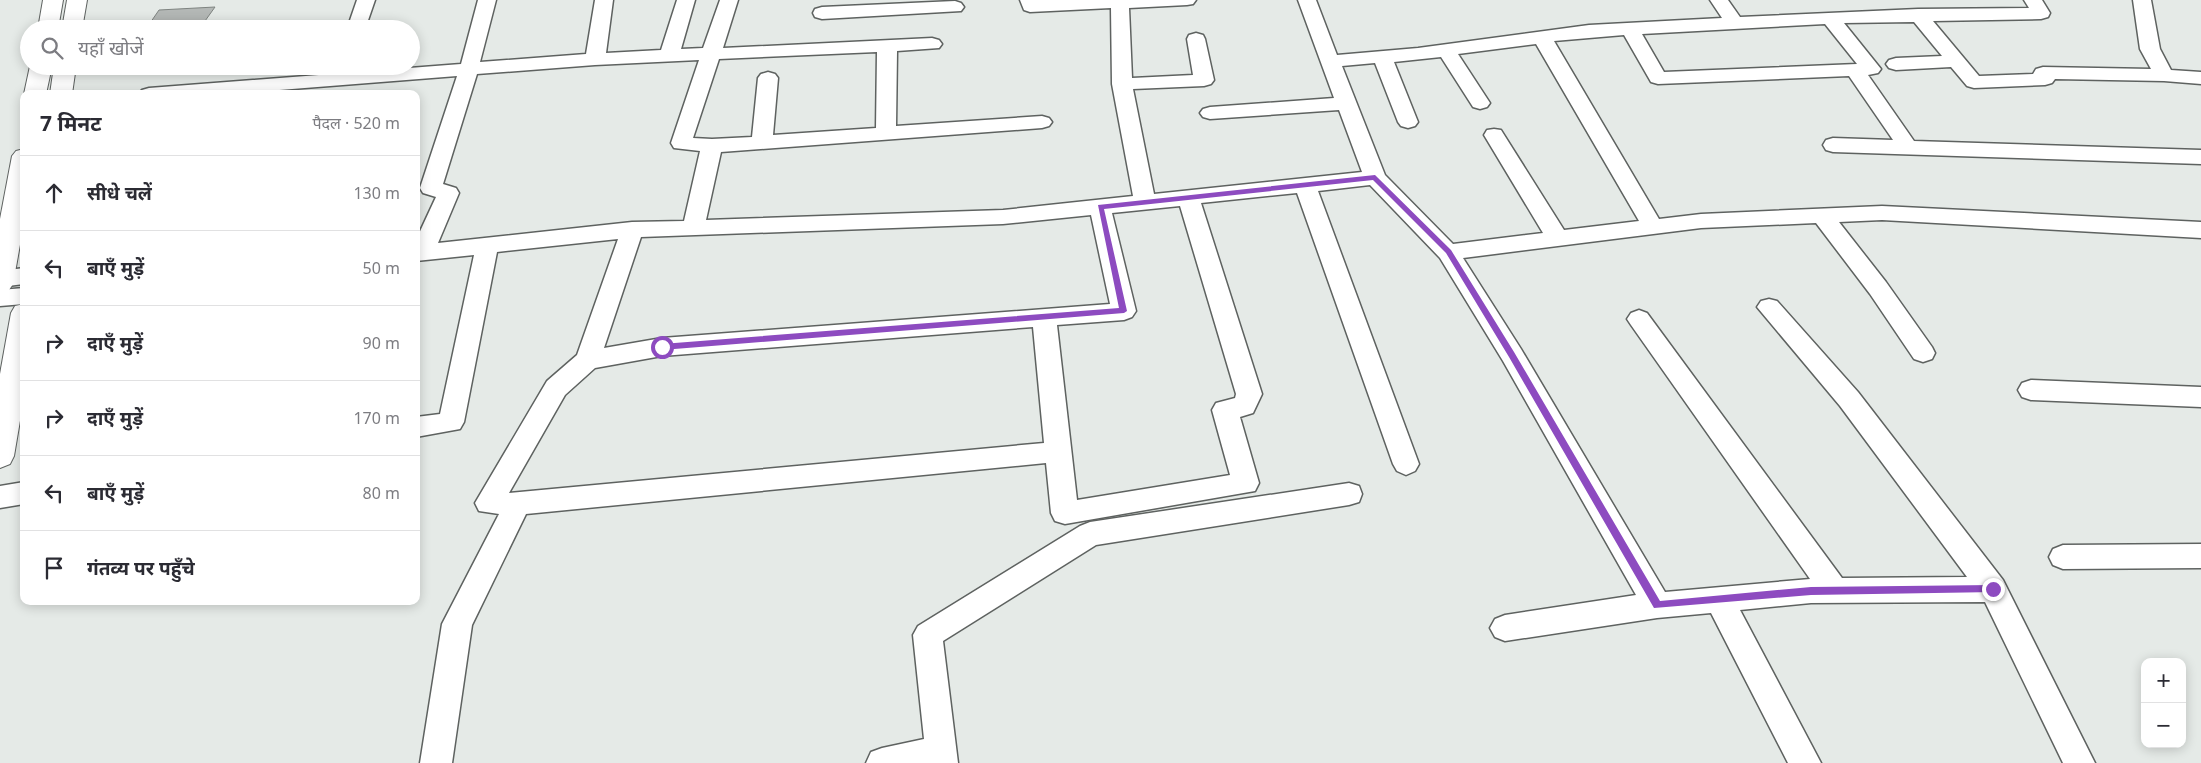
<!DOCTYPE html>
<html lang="hi">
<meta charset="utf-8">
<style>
:root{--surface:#fff;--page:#f2f2f3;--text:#2b2b33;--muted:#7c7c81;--line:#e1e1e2}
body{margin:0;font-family:"Noto Sans","Noto Sans Devanagari",sans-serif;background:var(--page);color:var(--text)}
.controls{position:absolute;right:15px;bottom:15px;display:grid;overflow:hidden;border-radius:10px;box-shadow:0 2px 12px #0003}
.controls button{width:45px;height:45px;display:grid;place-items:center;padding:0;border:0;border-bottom:1px solid var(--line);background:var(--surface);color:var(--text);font:25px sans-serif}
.stop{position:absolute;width:15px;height:15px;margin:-11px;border:4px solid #8d4bc0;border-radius:50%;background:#fff}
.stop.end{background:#8d4bc0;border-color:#fff;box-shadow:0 1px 5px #0008}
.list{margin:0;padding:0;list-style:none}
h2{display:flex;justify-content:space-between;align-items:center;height:65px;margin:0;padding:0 20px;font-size:21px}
h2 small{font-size:16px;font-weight:400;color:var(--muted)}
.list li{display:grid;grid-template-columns:32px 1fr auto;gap:15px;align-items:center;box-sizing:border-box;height:75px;padding:0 20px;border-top:1px solid var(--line)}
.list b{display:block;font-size:19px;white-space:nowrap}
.list em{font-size:16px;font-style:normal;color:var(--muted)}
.icon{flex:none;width:28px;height:28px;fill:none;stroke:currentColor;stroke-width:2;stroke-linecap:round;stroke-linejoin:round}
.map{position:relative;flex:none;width:2201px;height:763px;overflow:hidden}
.search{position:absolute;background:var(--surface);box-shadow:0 2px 12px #0003;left:20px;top:20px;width:400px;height:55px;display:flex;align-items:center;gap:12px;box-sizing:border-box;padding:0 18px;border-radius:28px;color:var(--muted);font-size:19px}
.panel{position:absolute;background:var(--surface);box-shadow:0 2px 12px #0003;left:20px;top:90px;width:400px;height:515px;border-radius:10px}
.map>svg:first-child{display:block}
.building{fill:#b4b8b6;stroke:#7f8481}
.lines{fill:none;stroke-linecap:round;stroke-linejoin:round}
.minor-casing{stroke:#5e6260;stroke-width:3}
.major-casing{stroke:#5e6260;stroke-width:2}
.minor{fill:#fff;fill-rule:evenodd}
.major{fill:#fff;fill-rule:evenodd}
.route{fill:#8d4bc0}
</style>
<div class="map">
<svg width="2201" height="763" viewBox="0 0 2201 763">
<rect width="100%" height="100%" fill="#e5eae7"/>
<!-- building -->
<polygon class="building" points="215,7 200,28 146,29 159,10"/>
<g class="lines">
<defs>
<g id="minor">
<polygon points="357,0 375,0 365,29 347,29"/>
<path d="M478 0H496L480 62 586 54 595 0H613L606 53 661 50 677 0H695L681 49 703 48 720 0H738L723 48 932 38 939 40 942 44 939 48 897 51 896 126 1042 116 1049 118 1052 122 1049 126 1042 128 721 152 706 220 1003 210 1133 196 1112 84 1111 8 1030 12 1024 10 1020 0H1196L1193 4 1187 5 1129 8 1132 78 1193 75 1187 39 1189 35 1196 33 1203 35 1205 39 1214 80 1211 84 1204 86 1133 89 1154 194 1362 172 1339 110 1210 119 1203 117 1200 113 1203 109 1210 107 1334 98 1298 0H1316L1337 55 1418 48 1589 25 1722 18 1710 0H1728L1740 17 1918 9 2029 8 2024 0H2042L2050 13 2048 17 2041 19 1933 21 1979 76 2033 74 2036 69 2043 67 2151 69 2140 49 2133 0H2151L2160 49 2171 70 2201 72V84L2164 81 2055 79 2052 83 2045 85 1974 88 1967 86 1951 67 1896 70 1889 68 1886 64 1889 60 1896 58 1942 56 1914 22 1844 23 1881 69 1878 73 1868 75 1914 141 2201 150V164L1833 152 1826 150 1823 145 1826 140 1833 138 1893 140 1849 76 1658 84 1651 82 1624 35 1554 41 1659 219 1701 214 1882 206 2201 222V238L1882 220 1839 222 1886 282 1932 347 1935 353 1932 359 1923 362 1914 359 1870 294 1816 223 1701 228 1463 258 1521 349 1665 592 1810 579 1631 325 1627 319 1631 313 1639 310 1647 313 1842 578 1967 577 1840 406 1757 307 1761 301 1769 299 1777 301 1858 392 2003 580 2095 763H2063L1985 602 1811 603 1740 610 1821 763H1788L1711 613 1657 618 1505 641 1495 637 1490 628 1495 619 1505 615 1636 595 1503 361 1440 258 1370 185 1318 191 1419 464 1415 471 1406 475 1397 471 1393 464 1297 193 1201 203 1262 394 1253 413 1240 417 1259 483 1255 491 1065 524 1055 521 1051 513 1046 463 526 514 472 625 452 763H420L442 624 499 514 479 511 475 503 547 381 577 355 618 239 497 252 464 422 460 429 416 437V417L440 414 474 255 416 261V240L436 197 423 193 420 188 457 76 228 94H139L142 90 149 88 461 64ZM1825 24 1857 64 1664 72 1642 34ZM1536 44 1639 221 1564 230 1501 130 1494 129 1487 130 1484 135 1543 233 1453 244 1385 175 1342 66 1375 63 1398 122 1401 126 1408 128 1415 126 1418 122 1394 62 1441 57 1473 107 1480 109 1487 107 1490 103 1458 54ZM877 52 876 128 773 135 778 78 775 74 768 72 761 74 758 78 752 137 712 139 693 138 719 59ZM699 60 671 143 674 148 700 151 684 221 632 222 438 243 459 193 456 188 443 184 477 74 595 65ZM1180 206 1236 394 1235 398 1216 403 1212 410 1230 475 1077 500 1057 325 1124 320 1132 317 1136 311 1112 213ZM1091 215 1110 304 662 338 604 348 641 237 1003 224ZM1033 327 1044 443 509 493 565 395 595 368 662 356Z"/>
<polygon points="955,1 961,3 964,7 961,11 822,19 815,17 813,13 815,9 822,7"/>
<polygon points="24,268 24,284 0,287 0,271"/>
<polygon points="24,288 24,304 0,306 0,290"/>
<polygon points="2031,380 2201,387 2201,407 2031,400 2022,397 2018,390 2022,383"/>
<polygon points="24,482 24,504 0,508 0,486"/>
<polygon points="1349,483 1359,486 1362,494 1359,502 1349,505 1096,545 943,641 958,763 866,763 871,752 882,748 924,739 913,635 918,626 1080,526 1090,522"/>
<polygon points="2201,544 2201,568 2063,569 2053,565 2049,557 2053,549 2063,545"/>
</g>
<g id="major">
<polygon points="43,0 63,0 58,29 38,29"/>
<polygon points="67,0 87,0 82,29 62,29"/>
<polygon points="30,66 52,66 46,94 24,94"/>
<polygon points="54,66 76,66 72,94 50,94"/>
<polygon points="24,149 24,222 13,284 9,290 0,293 0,219 12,156 16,151"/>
<polygon points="24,304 24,397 14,456 10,464 0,468 0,374 11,313 15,306"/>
</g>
</defs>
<!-- minor casing -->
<use href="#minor" class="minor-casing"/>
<!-- major casing -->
<use href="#major" class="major-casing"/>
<!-- minor -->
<use href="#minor" class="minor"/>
<!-- major -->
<use href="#major" class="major"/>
</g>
<!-- route -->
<polygon class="route" points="1375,175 1451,250 1514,352 1660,601 1811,587 1993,585 1996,586 1996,592 1811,595 1654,608 1509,357 1446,253 1373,180 1104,209 1127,311 1124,313 662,350 658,347 662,344 1119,308 1098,205"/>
</svg>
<div class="controls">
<button>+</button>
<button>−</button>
</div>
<div class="stop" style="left:662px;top:347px"></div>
<div class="stop end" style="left:1993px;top:589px"></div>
<div class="search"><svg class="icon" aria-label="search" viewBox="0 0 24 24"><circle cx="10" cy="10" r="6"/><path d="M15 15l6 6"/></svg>यहाँ खोजें</div>
<section class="panel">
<h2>7 मिनट<small>पैदल · 520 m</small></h2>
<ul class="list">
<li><svg class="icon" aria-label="ahead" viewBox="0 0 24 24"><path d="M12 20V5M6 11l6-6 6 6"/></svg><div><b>सीधे चलें</b></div><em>130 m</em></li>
<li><svg class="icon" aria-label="left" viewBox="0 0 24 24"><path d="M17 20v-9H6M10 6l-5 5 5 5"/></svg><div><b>बाएँ मुड़ें</b></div><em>50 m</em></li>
<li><svg class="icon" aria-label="right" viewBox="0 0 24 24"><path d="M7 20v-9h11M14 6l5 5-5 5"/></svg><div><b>दाएँ मुड़ें</b></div><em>90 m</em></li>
<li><svg class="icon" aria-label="right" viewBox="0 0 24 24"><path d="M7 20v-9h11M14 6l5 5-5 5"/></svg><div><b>दाएँ मुड़ें</b></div><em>170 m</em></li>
<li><svg class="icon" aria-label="left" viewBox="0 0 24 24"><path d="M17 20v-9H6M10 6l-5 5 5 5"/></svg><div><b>बाएँ मुड़ें</b></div><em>80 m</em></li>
<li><svg class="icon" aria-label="arrive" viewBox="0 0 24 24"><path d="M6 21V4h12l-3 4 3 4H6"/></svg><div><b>गंतव्य पर पहुँचे</b></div></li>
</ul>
</section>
</div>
